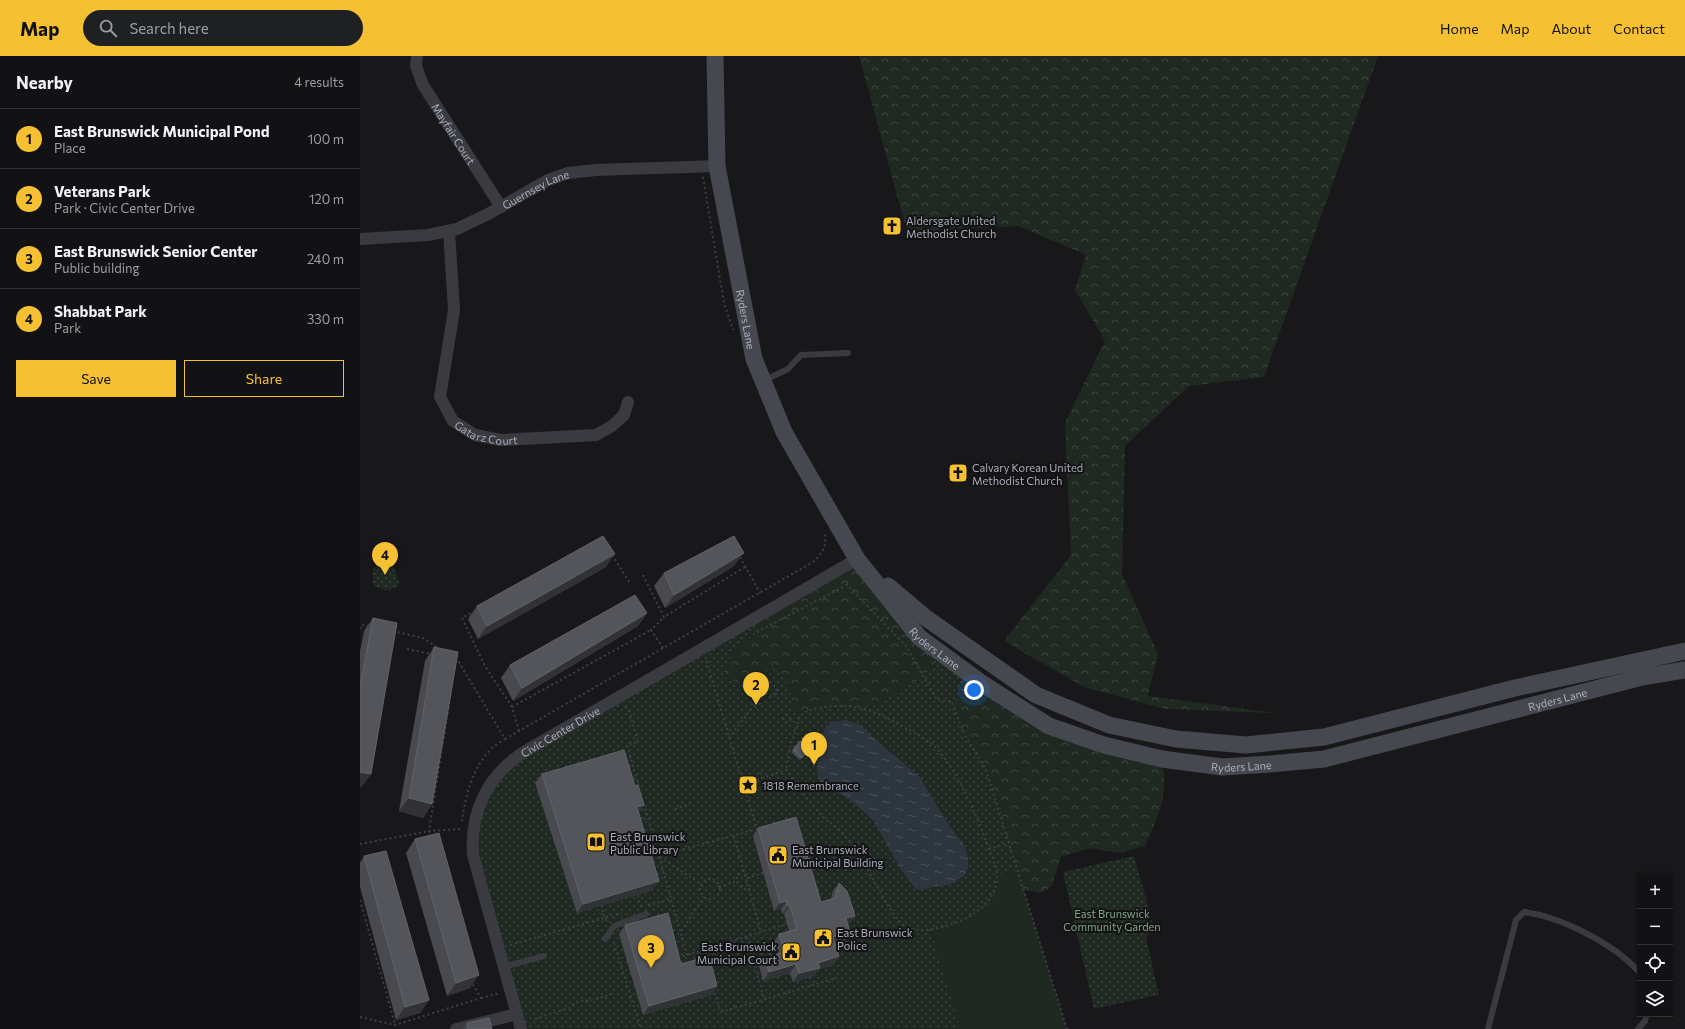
<!DOCTYPE html>
<meta charset="utf-8">
<style>
:root{--surface:#121214;--page:#1f2022;--text:#f1f3f6;--muted:#9c9ea0;--line:#313234;--accent:#f6c033}
body{margin:0;font-family:Commissioner,sans-serif;background:var(--page);color:var(--text)}
.controls{position:absolute;right:12px;bottom:12px;display:grid;overflow:hidden;border-radius:0px;box-shadow:0 1px 3px #0004}
.controls button{width:36px;height:36px;display:grid;place-items:center;padding:0;border:0;border-bottom:1px solid var(--line);background:var(--surface);color:var(--text);font:20px sans-serif}
.you{position:absolute;left:614px;top:634px;width:14px;height:14px;margin:-10px;border:3px solid #fff;border-radius:50%;background:#1a73e8;box-shadow:0 0 0 6px #1a73e833}
.badge{display:grid;place-items:center;width:26px;height:26px;border-radius:50%;background:var(--accent);color:#111;font-size:13px;font-weight:700}
.pin{position:absolute;translate:-50% -33px;filter:drop-shadow(0 1px 2px #0008)}
.pin::after{content:'';position:absolute;top:21px;width:14px;height:12px;background:inherit;clip-path:polygon(0 0,100% 0,50% 100%)}
.list{margin:0;padding:0;list-style:none}
h2{display:flex;justify-content:space-between;align-items:center;height:52px;margin:0;padding:0 16px;font-size:17px}
h2 small{font-size:13px;font-weight:400;color:var(--muted)}
.list li{display:grid;grid-template-columns:26px 1fr auto;gap:12px;align-items:center;box-sizing:border-box;height:60px;padding:0 16px;border-top:1px solid var(--line)}
.list b{display:block;font-size:15px;white-space:nowrap}
.list p{margin:0;font-size:13px;white-space:nowrap;color:var(--muted)}
.list em{font-size:13px;font-style:normal;color:var(--muted)}
.actions{display:flex;gap:8px;padding:12px 16px}
.actions a{flex:1;padding:9px 0;border:1px solid var(--accent);border-radius:0px;text-align:center;font-size:14px;color:var(--accent)}
.actions .main{background:var(--accent);color:#111}
.icon{flex:none;width:22px;height:22px;fill:none;stroke:currentColor;stroke-width:2;stroke-linecap:round;stroke-linejoin:round}
.map{position:relative;flex:none;width:1325px;height:973px;overflow:hidden}
header{display:flex;align-items:center;gap:24px;box-sizing:border-box;height:56px;padding:0 20px;background:var(--accent);color:#111}
header strong{font-size:19px}
nav{display:flex;gap:22px;margin-inline-start:auto;font-size:14px}
.search{width:280px;height:36px;background:var(--page);display:flex;align-items:center;gap:10px;box-sizing:border-box;padding:0 14px;border-radius:22px;color:var(--muted);font-size:15px}
main{display:flex}
aside{flex:1;background:var(--surface)}
.map>svg:first-child{display:block}
.grass{fill:#1f2821}
.forest{fill:url(#forest-crowns)}
.park{fill:url(#park-dots)}
.water{fill:url(#water-ripples)}
.lines{fill:none;stroke-linecap:round;stroke-linejoin:round}
.path{stroke:#3e4046;stroke-width:2;stroke-dasharray:2 3;stroke-linecap:butt}
.service{stroke:#3a3b41;stroke-width:6}
.minor{stroke:#3a3b41;stroke-width:12}
.secondary{stroke:#46484f;stroke-width:17}
.wall{fill:#494a4f}
.shaded-wall{fill:#313235}
.building{fill:#54555b;stroke:#61636a}
.labels{text-anchor:middle;dominant-baseline:central;stroke-width:4;stroke-linejoin:round;paint-order:stroke}
.street-label{font-size:11px;fill:#aaaeba;stroke:#131315}
.poi-label{font-size:11px;fill:#aaaeba;stroke:#131315;text-anchor:start}
.park-label{font-size:11px;fill:#80a585;stroke:#131315}
</style>
<header>
<strong>Map</strong>
<div class="search"><svg class="icon" aria-label="search" viewBox="0 0 24 24"><circle cx="10" cy="10" r="6"/><path d="M15 15l6 6"/></svg>Search here</div>
<nav><a>Home</a><a>Map</a><a>About</a><a>Contact</a></nav>
</header>
<main>
<aside>
<h2>Nearby<small>4 results</small></h2>
<ul class="list">
<li><span class="badge">1</span><div><b>East Brunswick Municipal Pond</b><p>Place</p></div><em>100 m</em></li>
<li><span class="badge">2</span><div><b>Veterans Park</b><p>Park · Civic Center Drive</p></div><em>120 m</em></li>
<li><span class="badge">3</span><div><b>East Brunswick Senior Center</b><p>Public building</p></div><em>240 m</em></li>
<li><span class="badge">4</span><div><b>Shabbat Park</b><p>Park</p></div><em>330 m</em></li>
</ul>
<div class="actions"><a class="main">Save</a><a>Share</a></div>
</aside>
<div class="map">
<svg width="1325" height="973" viewBox="0 0 1325 973">
<defs>
<pattern id="forest-crowns" width="20" height="18" patternUnits="userSpaceOnUse"><rect width="20" height="18" fill="#1f2821"/><path d="M2 6a3 3 0 1 1 6 0M12 15a3 3 0 1 1 6 0" fill="none" stroke="#3d453f"/></pattern>
<pattern id="park-dots" width="8" height="8" patternUnits="userSpaceOnUse"><rect width="8" height="8" fill="#1f2821"/><path d="M2 2h.1M6 6h.1" fill="none" stroke="#3d453f" stroke-width="1.8" stroke-linecap="round"/></pattern>
<pattern id="water-ripples" width="26" height="14" patternUnits="userSpaceOnUse"><rect width="26" height="14" fill="#2d363e"/><path d="M2 4q2-2 4 0t4 0M15 11q2-2 4 0t4 0" fill="none" stroke="#495158"/></pattern>
</defs>
<rect width="100%" height="100%" fill="#18181a"/>
<!-- grass -->
<polygon class="grass" points="657,813 707,973 600,973 571,874 602,865 637,827 638,820"/>
<!-- forest -->
<g class="forest">
<polygon points="499,0 1018,0 904,321 829,330 765,390 762,518 798,598 788,640 915,657 805,653 724,631 644,585 711,499 705,366 745,285 715,234 726,199 658,170 547,176"/>
<polygon points="497,503 583,599 563,621 511,651 497,648 470,666 437,660 431,641 396,616 379,626 367,623 363,615 373,596 396,577 406,556"/>
<path d="M615 639 642 640 689 670 802 703C809 738 799 759 785 790L758 797 731 792 701 801 691 831 680 837 663 834 626 714 605 679 591 645Z"/>
</g>
<!-- park -->
<g class="park">
<polygon points="28,506 33,510 39,526 37,531 26,535 15,530 13,527 13,512"/>
<path d="M406 556 396 577 373 596 363 615 367 623 379 626 396 616 413 613 419 615 425 622 437 660 464 651 498 648 511 651 563 621 583 599 642 640 615 639 591 645 605 679 626 714 657 813 638 820C632 857 603 866 571 874L600 973H161L113 778 137 719Z"/>
<polygon points="774,800 794,872 786,881 799,939 734,953 703,816"/>
</g>
<!-- water -->
<polygon class="water" points="487,664 501,669 511,680 559,720 588,768 604,789 608,801 608,812 604,820 591,828 558,834 549,825 540,812 513,764 485,740 462,729 458,721 457,710 462,681 465,672 470,666"/>
<g class="lines">
<!-- path -->
<g class="path">
<polyline points="343,121 364,247 373,274"/>
<polyline points="252,499 270,527"/>
<polyline points="380,501 400,537"/>
<polyline points="283,519 304,561 385,511"/>
<polyline points="115,555 102,562 125,610 152,651"/>
<polyline points="0,573 1,569 9,570"/>
<polyline points="33,575 63,582 80,593"/>
<polyline points="397,576 487,529 546,590 577,644 591,645 605,679 626,714 707,973"/>
<polyline points="303,592 291,574 304,561"/>
<polyline points="47,593 71,598"/>
<path d="M95 603H97L145 683C140 687 133 690 129 695 112 714 105 741 102 765"/>
<polygon points="406,623 417,632 416,638 410,640 399,632 400,626"/>
<polyline points="91,636 69,775 101,773"/>
<circle cx="396" cy="647" r="4"/>
<polyline points="399,644 404,636"/>
<polyline points="265,651 269,654 278,686 267,689 279,731"/>
<circle cx="427" cy="663" r="3.5"/>
<polyline points="159,675 152,651 291,574"/>
<polyline points="369,682 394,650"/>
<path d="M145 683 453 506C463 497 468 489 464 476"/>
<polyline points="400,716 402,722"/>
<path d="M383 729 426 714C437 729 448 745 461 759 469 767 479 772 486 781 499 796 508 815 518 832 525 844 533 861 544 869 556 877 569 874 582 871 611 864 643 845 636 811 621 772 604 723 576 692 566 682 552 676 540 669 523 659 503 650 483 650 470 650 449 651 440 660L429 695 426 714"/>
<polyline points="284,748 327,899"/>
<polyline points="315,753 333,746"/>
<polyline points="279,764 288,762"/>
<polyline points="374,780 401,876"/>
<polyline points="0,788 69,775 72,781"/>
<polyline points="629,793 650,786"/>
<polyline points="299,800 397,773 346,604"/>
<polyline points="300,801 341,828"/>
<polyline points="384,814 377,820 377,826 383,833 390,833"/>
<polyline points="387,822 403,817"/>
<circle cx="350" cy="833" r="10"/>
<polyline points="359,831 376,825"/>
<polyline points="278,839 281,851"/>
<polyline points="0,844 35,968"/>
<polyline points="241,849 246,865"/>
<polyline points="288,849 312,843"/>
<polyline points="321,875 344,841"/>
<polyline points="387,881 404,943"/>
<polyline points="254,887 281,973"/>
<polyline points="150,889 261,857"/>
<polyline points="342,894 345,902"/>
<polyline points="318,902 429,867"/>
<polyline points="353,932 361,956 477,922"/>
<polyline points="121,942 139,937"/>
<polyline points="0,961 35,969 121,942 112,927"/>
<path d="M175 963 209 952C213 947 222 943 229 945L255 937"/>
</g>
<!-- service -->
<g class="service">
<polyline points="405,324 428,313 441,299 488,297"/>
<polyline points="245,883 254,870 286,858"/>
<polyline points="143,911 184,900"/>
<path d="M1128 973 1156 864 1164 856C1201 861 1255 888 1280 917"/>
<polyline points="1278,973 1285,965 1287,958"/>
</g>
<!-- minor -->
<g class="minor">
<path id="s1" d="M57 0 56 10 63 29 141 151"/>
<path id="s2" d="M89 175 94 254 80 341 93 365 115 379 141 384 236 379 252 370 264 359 268 346"/>
<path id="s3" d="M0 183 68 179 97 173 128 158 188 124 208 117 236 114 357 110"/>
<polyline points="96,973 157,958"/>
<path id="s4" d="M161 973 113 799C110 756 127 720 164 696L497 503"/>
</g>
<!-- secondary -->
<g class="secondary">
<path id="s5" d="M355 0 357 110 394 303 424 376 497 503 559 581 623 628 689 670 744 689 802 703 862 711 910 708 964 703 1282 621 1325 614"/>
<polyline points="528,530 566,562 676,639 749,669 816,683 886,689 964,681 1155,632 1325,595"/>
</g>
</g>
<!-- wall -->
<g class="wall">
<polygon points="374,510 305,552 294,530 304,517"/>
<polygon points="246,511 118,583 108,563 117,550"/>
<polygon points="287,557 278,570 153,645 141,622 150,609"/>
<polygon points="13,562 11,718 1,731 0,731 0,595 4,575"/>
<polygon points="74,591 72,748 63,762 39,755 65,605"/>
<polygon points="440,685 449,693 440,704 431,696"/>
<polygon points="182,718 279,757 293,834 217,857 175,727"/>
<polygon points="398,772 461,846 471,843 473,835 479,827 495,860 489,868 488,868 490,876 484,885 475,887 479,900 473,909 459,913 454,920 433,926 430,917 403,925 399,910 405,902 417,898 413,887 419,878 429,875 424,858 422,858 421,853 414,855 393,780"/>
<polygon points="55,783 110,932 87,940 46,797"/>
<polygon points="4,800 69,944 60,957 36,964 0,831 0,807"/>
<polygon points="265,869 321,908 357,930 351,939 283,959 259,878"/>
<polygon points="107,967 132,973 103,973"/>
</g>
<!-- shaded-wall -->
<g class="shaded-wall">
<polygon points="384,497 374,510 305,552 314,539"/>
<polygon points="255,498 246,511 118,583 127,570"/>
<polygon points="287,557 278,570 153,645 162,632"/>
<polygon points="0,716 11,718 1,731 0,731"/>
<polygon points="49,742 72,748 63,762 39,755"/>
<polygon points="284,749 278,758 277,751"/>
<polygon points="299,825 293,834 217,857 223,848"/>
<polygon points="427,845 421,853 414,855 420,847"/>
<polygon points="430,849 424,858 422,858 428,850"/>
<polygon points="495,860 489,868 480,871 486,862"/>
<polygon points="490,876 484,885 467,889 473,881"/>
<polygon points="479,900 473,909 459,913 454,920 433,926 439,917 458,907"/>
<polygon points="436,908 430,917 403,925 409,916"/>
<polygon points="119,919 110,932 87,940 96,927"/>
<polygon points="357,930 351,939 283,959 289,950"/>
<polygon points="69,944 60,957 36,964 45,951"/>
</g>
<!-- building -->
<g class="building">
<polygon points="243,480 255,498 127,570 117,550"/>
<polygon points="374,480 384,497 314,539 304,517"/>
<polygon points="275,539 287,557 162,632 150,609"/>
<polygon points="13,562 37,567 11,718 0,716 0,632"/>
<polygon points="74,591 98,596 72,748 49,742"/>
<polygon points="440,685 449,693 442,702 433,694"/>
<polygon points="264,694 275,730 278,729 284,749 277,751 299,825 223,848 182,718"/>
<polygon points="436,761 461,846 475,842 479,827 487,835 495,860 486,862 490,876 473,881 479,900 458,907 460,912 439,917 436,908 409,916 405,902 425,896 419,878 437,873 430,849 428,850 427,845 420,847 398,772"/>
<polygon points="79,777 119,919 96,927 55,783"/>
<polygon points="26,795 69,944 45,951 4,800"/>
<polygon points="308,857 321,908 349,900 357,930 289,950 265,869"/>
<polygon points="129,962 132,973 108,973 107,967"/>
</g>
<!-- icons -->
<defs>
<symbol id="church-square" viewBox="-11 -11 22 22"><rect x="-9" y="-9" width="18" height="18" rx="4" fill="#f6c033" stroke="#131315"/><path d="M-1.2-6h2.4v3.5h3.3v2.4h-3.3V6h-2.4V-.1h-3.3v-2.4h3.3Z" fill="#111"/></symbol>
<symbol id="sight-square" viewBox="-11 -11 22 22"><rect x="-9" y="-9" width="18" height="18" rx="4" fill="#f6c033" stroke="#131315"/><path d="M0-6L1.8-2.2L6-1.7L2.9 1.2L3.7 5.4L0 3.3L-3.7 5.4L-2.9 1.2L-6-1.7L-1.8-2.2Z" fill="#111"/></symbol>
<symbol id="library-square" viewBox="-11 -11 22 22"><rect x="-9" y="-9" width="18" height="18" rx="4" fill="#f6c033" stroke="#131315"/><path d="M-6-4Q-3-5.5-.7-3.5V5Q-3 3-6 4ZM6-4Q3-5.5 .7-3.5V5Q3 3 6 4Z" fill="#111"/></symbol>
<symbol id="civic-square" viewBox="-11 -11 22 22"><rect x="-9" y="-9" width="18" height="18" rx="4" fill="#f6c033" stroke="#131315"/><path d="M-.6-6.5H3V-4.5H.6V-3L4-1V1h2V6H-6V1h2V-1L-.6-3ZM-1.2 2.5V6h2.4V2.5Z" fill="#111"/></symbol>
</defs>
<g fill-rule="evenodd">
<use href="#church-square" x="521" y="159" width="22" height="22"/>
<use href="#church-square" x="587" y="406" width="22" height="22"/>
<use href="#sight-square" x="377" y="718" width="22" height="22"/>
<use href="#library-square" x="225" y="775" width="22" height="22"/>
<use href="#civic-square" x="407" y="788" width="22" height="22"/>
<use href="#civic-square" x="452" y="871" width="22" height="22"/>
<use href="#civic-square" x="420" y="885" width="22" height="22"/>
</g>
<g class="labels">
<!-- street labels -->
<g class="street-label">
<text stroke="none"><textPath href="#s1" startOffset="88">Mayfair Court</textPath></text>
<text stroke="none"><textPath href="#s3" startOffset="186">Guernsey Lane</textPath></text>
<text stroke="none"><textPath href="#s5" startOffset="266">Ryders Lane</textPath></text>
<text stroke="none"><textPath href="#s2" startOffset="231">Gatarz Court</textPath></text>
<text stroke="none"><textPath href="#s5" startOffset="651">Ryders Lane</textPath></text>
<text stroke="none"><textPath href="#s5" startOffset="1311">Ryders Lane</textPath></text>
<text stroke="none"><textPath href="#s4" startOffset="343">Civic Center Drive</textPath></text>
<text stroke="none"><textPath href="#s5" startOffset="987">Ryders Lane</textPath></text>
</g>
<!-- poi labels -->
<g class="poi-label">
<text x="546" y="164">Aldersgate United<tspan x="546" dy="13">Methodist Church</tspan></text>
<text x="612" y="411">Calvary Korean United<tspan x="612" dy="13">Methodist Church</tspan></text>
<text x="402" y="729">1818 Remembrance</text>
<text x="250" y="780">East Brunswick<tspan x="250" dy="13">Public Library</tspan></text>
<text x="432" y="793">East Brunswick<tspan x="432" dy="13">Municipal Building</tspan></text>
<text x="477" y="876">East Brunswick<tspan x="477" dy="13">Police</tspan></text>
<text x="417" y="890" text-anchor="end">East Brunswick<tspan x="417" dy="13">Municipal Court</tspan></text>
</g>
<!-- park labels -->
<g class="park-label">
<text x="752" y="857">East Brunswick<tspan x="752" dy="13">Community Garden</tspan></text>
</g>
</g>
</svg>
<div class="controls">
<button>+</button>
<button>−</button>
<button><svg class="icon" aria-label="locate" viewBox="0 0 24 24"><circle cx="12" cy="12" r="6"/><path d="M12 2v4M12 18v4M2 12h4M18 12h4"/></svg></button>
<button><svg class="icon" aria-label="layers" viewBox="0 0 24 24"><path d="M12 4l9 5-9 5-9-5zM3 14l9 5 9-5"/></svg></button>
</div>
<div class="you"></div>
<div class="pin badge" style="left:454px;top:709px">1</div>
<div class="pin badge" style="left:396px;top:649px">2</div>
<div class="pin badge" style="left:291px;top:912px">3</div>
<div class="pin badge" style="left:25px;top:519px">4</div>
</div>
</main>
